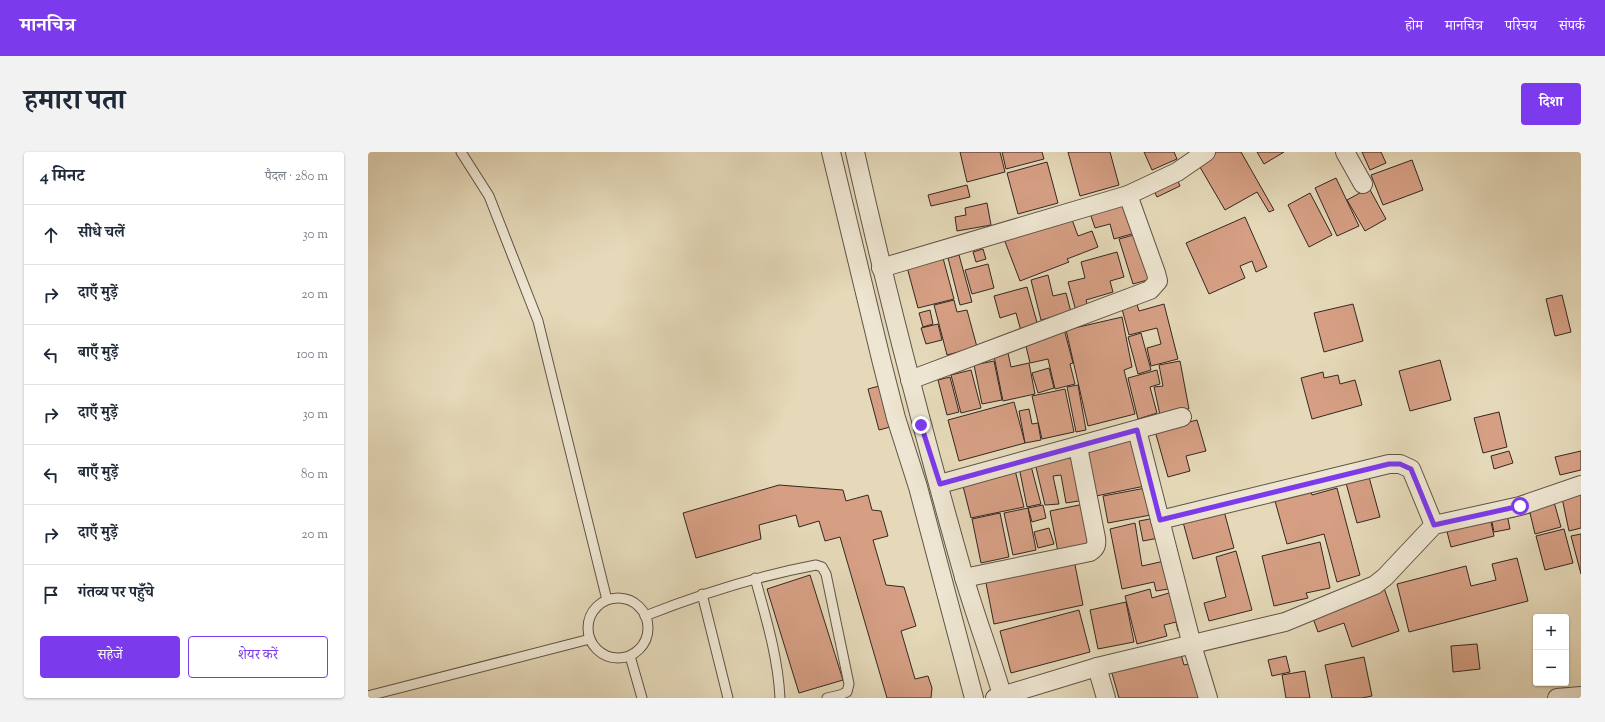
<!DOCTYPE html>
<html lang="hi">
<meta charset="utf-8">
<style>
:root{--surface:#fff;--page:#f2f2f3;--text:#1f2937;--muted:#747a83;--line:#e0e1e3;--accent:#7c3aed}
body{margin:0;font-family:"Sorts Mill Goudy","Noto Serif Devanagari",serif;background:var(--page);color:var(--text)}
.controls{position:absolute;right:12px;bottom:12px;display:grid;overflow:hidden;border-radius:4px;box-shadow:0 1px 3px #0004}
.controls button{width:36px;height:36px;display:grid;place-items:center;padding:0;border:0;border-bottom:1px solid var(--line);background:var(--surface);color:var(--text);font:20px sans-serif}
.stop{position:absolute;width:12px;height:12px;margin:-9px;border:3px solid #7c3aed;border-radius:50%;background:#fff}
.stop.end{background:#7c3aed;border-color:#fff;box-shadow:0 1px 4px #0008}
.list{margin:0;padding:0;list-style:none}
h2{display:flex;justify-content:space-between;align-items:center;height:52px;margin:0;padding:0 16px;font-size:17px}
h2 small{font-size:13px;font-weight:400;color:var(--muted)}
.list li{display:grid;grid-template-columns:26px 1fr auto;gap:12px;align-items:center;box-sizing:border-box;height:60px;padding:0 16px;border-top:1px solid var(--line)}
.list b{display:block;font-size:15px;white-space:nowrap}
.list em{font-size:13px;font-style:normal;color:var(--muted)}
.actions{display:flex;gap:8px;padding:12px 16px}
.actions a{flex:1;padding:9px 0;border:1px solid var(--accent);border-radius:4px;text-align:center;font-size:14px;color:var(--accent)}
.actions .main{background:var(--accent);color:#fff}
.icon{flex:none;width:22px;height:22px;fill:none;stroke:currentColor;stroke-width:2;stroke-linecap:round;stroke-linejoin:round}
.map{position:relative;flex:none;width:1213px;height:546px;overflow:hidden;border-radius:4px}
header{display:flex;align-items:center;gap:24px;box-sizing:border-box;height:56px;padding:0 20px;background:var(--accent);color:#fff}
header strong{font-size:19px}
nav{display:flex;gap:22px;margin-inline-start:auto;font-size:14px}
.intro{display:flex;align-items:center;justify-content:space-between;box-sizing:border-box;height:96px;padding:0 24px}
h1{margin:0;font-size:28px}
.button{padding:10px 18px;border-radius:4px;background:var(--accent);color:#fff;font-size:14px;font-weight:700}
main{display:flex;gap:24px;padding:0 24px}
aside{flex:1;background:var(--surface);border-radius:4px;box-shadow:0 1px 3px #0004}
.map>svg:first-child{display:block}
.building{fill:#d69f84;stroke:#342721}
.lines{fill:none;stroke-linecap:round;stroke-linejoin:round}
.service-casing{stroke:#605447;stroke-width:11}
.minor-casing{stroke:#605447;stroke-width:20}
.service{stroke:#eee6d2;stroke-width:9}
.minor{stroke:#eee6d2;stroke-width:18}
.route{stroke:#7c3aed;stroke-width:5}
</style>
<header>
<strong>मानचित्र</strong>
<nav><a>होम</a><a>मानचित्र</a><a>परिचय</a><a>संपर्क</a></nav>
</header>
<div class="intro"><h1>हमारा पता</h1><a class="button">दिशा</a></div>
<main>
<aside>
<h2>4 मिनट<small>पैदल · 280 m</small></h2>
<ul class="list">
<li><svg class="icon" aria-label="ahead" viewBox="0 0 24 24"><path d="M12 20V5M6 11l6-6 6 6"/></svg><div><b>सीधे चलें</b></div><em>30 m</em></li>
<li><svg class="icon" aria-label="right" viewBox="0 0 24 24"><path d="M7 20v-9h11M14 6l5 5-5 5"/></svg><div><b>दाएँ मुड़ें</b></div><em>20 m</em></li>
<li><svg class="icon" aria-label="left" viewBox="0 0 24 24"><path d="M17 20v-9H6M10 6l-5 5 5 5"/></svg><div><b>बाएँ मुड़ें</b></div><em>100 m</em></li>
<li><svg class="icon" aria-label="right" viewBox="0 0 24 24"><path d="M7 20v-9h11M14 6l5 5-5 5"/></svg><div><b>दाएँ मुड़ें</b></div><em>30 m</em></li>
<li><svg class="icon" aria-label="left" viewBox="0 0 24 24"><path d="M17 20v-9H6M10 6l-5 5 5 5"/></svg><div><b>बाएँ मुड़ें</b></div><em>80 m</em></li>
<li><svg class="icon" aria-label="right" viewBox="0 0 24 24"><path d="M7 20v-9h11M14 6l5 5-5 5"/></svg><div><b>दाएँ मुड़ें</b></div><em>20 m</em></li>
<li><svg class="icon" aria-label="arrive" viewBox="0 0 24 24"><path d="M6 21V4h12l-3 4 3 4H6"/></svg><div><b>गंतव्य पर पहुँचे</b></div></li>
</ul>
<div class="actions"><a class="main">सहेजें</a><a>शेयर करें</a></div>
</aside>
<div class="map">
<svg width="1213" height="546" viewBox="0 0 1213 546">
<rect width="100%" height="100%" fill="#e5d9b9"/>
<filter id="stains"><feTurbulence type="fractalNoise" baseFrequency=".005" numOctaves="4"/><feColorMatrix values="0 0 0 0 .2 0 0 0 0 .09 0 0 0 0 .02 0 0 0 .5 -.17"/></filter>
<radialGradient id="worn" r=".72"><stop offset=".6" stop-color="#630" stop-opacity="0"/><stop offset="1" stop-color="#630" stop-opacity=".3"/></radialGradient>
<!-- building -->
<g class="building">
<polygon points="592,0 632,0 637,20 599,30"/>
<polygon points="634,0 674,0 676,7 638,17"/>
<polygon points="700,0 742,0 751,33 712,44"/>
<polygon points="776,0 806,0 809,7 784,18"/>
<polygon points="846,0 873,0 906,58 901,60 889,40 857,58 829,10"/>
<polygon points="889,0 916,0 896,12"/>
<polygon points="994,0 1013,0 1018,11 1002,18"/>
<polygon points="1044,8 1055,38 1015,53 1003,23"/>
<polygon points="679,10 690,51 650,62 639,21"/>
<polygon points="807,22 812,34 789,45 783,33"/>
<polygon points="968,26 991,74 969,84 947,36"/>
<polygon points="599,33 602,45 563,54 560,43"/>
<polygon points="1001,36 1018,67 997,79 979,48"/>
<polygon points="942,41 964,83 941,95 920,53"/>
<polygon points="757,48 767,81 746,87 742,72 727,76 721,58"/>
<polygon points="619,51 623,73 589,79 587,65 598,63 597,56"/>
<polygon points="702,62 710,84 724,79 730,95 699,107 701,110 652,129 636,87"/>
<polygon points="877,65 899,115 888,120 884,109 872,114 877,126 841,142 818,91"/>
<polygon points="773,81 787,126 765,132 751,87"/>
<polygon points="615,97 618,107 608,110 605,100"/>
<polygon points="749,100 756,125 742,129 745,140 718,148 720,156 708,159 700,130 717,126 713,110"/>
<polygon points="591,103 604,150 592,153 580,106"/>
<polygon points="575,106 586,147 550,156 539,115"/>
<polygon points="620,112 626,136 604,142 597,118"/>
<polygon points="680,123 685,144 698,141 703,160 673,168 663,128"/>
<polygon points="659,135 670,174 653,179 648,161 632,166 626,144"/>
<polygon points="1194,143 1203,180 1187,184 1178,147"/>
<polygon points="586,148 589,160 599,158 609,195 579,203 566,153"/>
<polygon points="768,149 771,159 796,152 810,207 783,214 779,196 793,192 789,176 761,183 753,153"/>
<polygon points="985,152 995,189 956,200 946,161"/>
<polygon points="562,158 565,172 555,175 551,161"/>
<polygon points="754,165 764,215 756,218 767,262 720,274 698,178"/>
<polygon points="570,172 574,188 558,192 553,176"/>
<polygon points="696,177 705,211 702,212 707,232 687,237 680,207 662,211 657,190"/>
<polygon points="773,181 783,218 770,222 760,185"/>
<polygon points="640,201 643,215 661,211 667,242 635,249 626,204"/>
<polygon points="1072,208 1083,248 1042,259 1031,219"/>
<polygon points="626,209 634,248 614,252 606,213"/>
<polygon points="812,209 821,257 792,263 786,235 795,234 791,213"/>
<polygon points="681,216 686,236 670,241 664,221"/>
<polygon points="603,218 613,256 593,261 583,223"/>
<polygon points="789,218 792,232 782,235 789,261 770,267 760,226"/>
<polygon points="955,220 956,226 970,223 972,232 987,228 994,253 944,267 933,226"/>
<polygon points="582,225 591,260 579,263 570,228"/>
<polygon points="710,233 718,278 708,280 699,235"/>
<polygon points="511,234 522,275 511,278 500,237"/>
<polygon points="697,237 706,280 674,287 664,244"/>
<polygon points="646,250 657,291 591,309 580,268"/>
<polygon points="661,257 664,272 670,271 673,288 657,291 651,259"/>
<polygon points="1131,260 1139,295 1115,301 1106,266"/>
<polygon points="829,268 838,299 818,304 822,319 800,325 787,279"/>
<polygon points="767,285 777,334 728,344 718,296"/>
<polygon points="1141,299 1145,311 1126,317 1123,304"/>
<polygon points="1213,299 1213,318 1192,323 1187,305"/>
<polygon points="708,305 717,348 698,351 693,323 685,324 691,352 677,353 667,311"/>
<polygon points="663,314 673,352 659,355 651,315"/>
<polygon points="647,318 656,355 603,366 594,330"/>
<polygon points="1001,325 1012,365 989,371 978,331"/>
<polygon points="411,333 475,338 478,349 500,343 504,358 513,359 520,384 505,388 518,433 536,435 548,474 533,479 547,527 560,524 564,536 563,546 519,546 472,385 457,389 451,369 431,375 428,363 391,373 393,387 328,406 315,361"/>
<polygon points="783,335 788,362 740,371 735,344"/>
<polygon points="969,336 992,423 969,430 956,382 919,392 907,349 943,340 944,343"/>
<polygon points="1213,343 1213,376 1201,379 1194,346"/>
<polygon points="1186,350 1193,375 1167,382 1162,361 1142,366 1141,362"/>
<polygon points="716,352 724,394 690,400 682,359"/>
<polygon points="675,353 678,366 664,370 660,356"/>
<polygon points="660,356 668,398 645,403 636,361"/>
<polygon points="856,359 866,396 825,407 815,370"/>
<polygon points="632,361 641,405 613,411 604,367"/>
<polygon points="1121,361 1126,384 1083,395 1077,372"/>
<polygon points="1139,362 1142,377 1126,380 1123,365"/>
<polygon points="787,366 791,386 775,389 771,369"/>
<polygon points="767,371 774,414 801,408 806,436 788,439 786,430 754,437 742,377"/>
<polygon points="681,376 686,392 670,396 666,380"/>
<polygon points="1196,377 1205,411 1177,418 1168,384"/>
<polygon points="1213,382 1213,422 1203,384"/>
<polygon points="952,390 962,436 938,441 940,446 906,454 894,404"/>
<polygon points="868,399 884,458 841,469 836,451 858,445 848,405"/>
<polygon points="1149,406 1160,449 1041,480 1029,432 1098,414 1103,434 1128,428 1124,412"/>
<polygon points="706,408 715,453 626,472 617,426"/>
<polygon points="442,423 475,528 431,541 399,437"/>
<polygon points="1016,436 1031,479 984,495 976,471 950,480 943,461"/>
<polygon points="782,437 784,446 801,441 803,447 807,447 814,478 810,479 808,470 796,473 799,484 769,492 757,444"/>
<polygon points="758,450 766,490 730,497 722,458"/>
<polygon points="711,458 722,500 643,521 632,479"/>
<polygon points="1109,492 1112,517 1085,520 1083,494"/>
<polygon points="812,499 816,513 825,511 835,546 751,546 743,518"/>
<polygon points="918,504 922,520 904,524 900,508"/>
<polygon points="996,505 1004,544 994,546 964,546 957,513"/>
<polygon points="937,519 942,546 918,546 914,523"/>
</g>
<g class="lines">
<defs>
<g id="service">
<polyline points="93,0 121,44 170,169 239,448"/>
<path d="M387 426C398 466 410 505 412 546"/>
<polyline points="334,442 360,546"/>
<circle cx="250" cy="476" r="30"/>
<path d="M277 464C333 442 389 424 448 413L454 415 458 422 481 532 479 540 472 543 459 546"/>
<polyline points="262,504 274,546"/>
<polyline points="0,544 222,487"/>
</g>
<g id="minor">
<polyline points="463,0 514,211 528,266 550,335 606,546"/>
<path d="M487 0C519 143 556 284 596 425 608 466 623 505 635 546"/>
<polyline points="977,0 995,32"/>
<polyline points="513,116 760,43 809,20 838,0"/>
<polyline points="542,228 782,138 790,129 788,121 760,43"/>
<polyline points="769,278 824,493 840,546"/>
<polyline points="572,332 814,265"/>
<polyline points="792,368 1021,312 1032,312 1043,317 1066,373"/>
<path d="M596 426 722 400C728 396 729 393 728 386L710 295"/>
<polyline points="729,515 738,546"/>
<polyline points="627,546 729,515 917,470 1007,433 1017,425 1066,373 1152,354 1213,333"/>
<polyline points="1189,546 1213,544"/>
</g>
</defs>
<!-- service casing -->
<use href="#service" class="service-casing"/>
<!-- minor casing -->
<use href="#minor" class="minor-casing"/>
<!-- service -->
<use href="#service" class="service"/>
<!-- minor -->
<use href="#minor" class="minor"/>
</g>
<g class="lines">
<!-- route -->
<polyline class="route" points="553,273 572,332 769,278 792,368 1021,312 1032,312 1043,317 1066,373 1152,354"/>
</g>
<rect width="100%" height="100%" filter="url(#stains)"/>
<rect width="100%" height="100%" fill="url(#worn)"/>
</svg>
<div class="controls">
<button>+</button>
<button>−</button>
</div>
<div class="stop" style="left:1152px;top:354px"></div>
<div class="stop end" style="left:553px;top:273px"></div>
</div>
</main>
